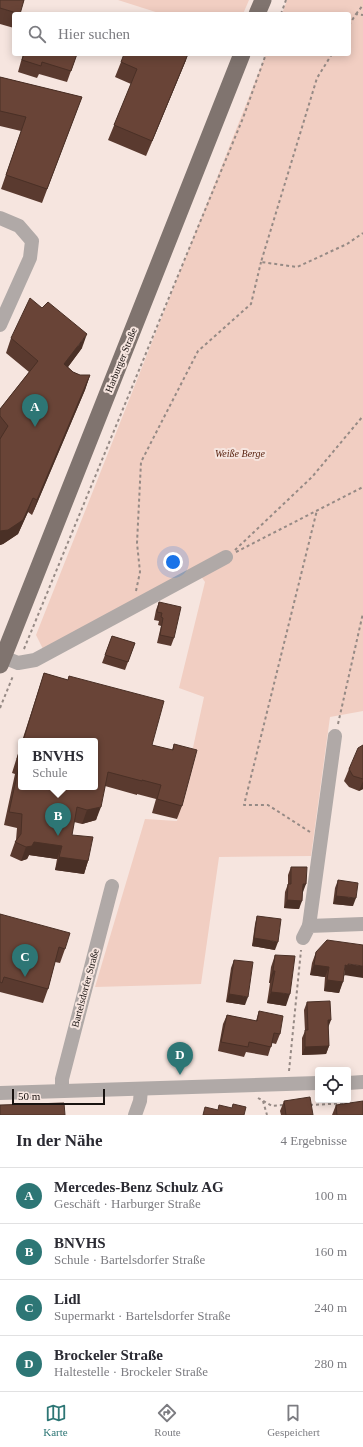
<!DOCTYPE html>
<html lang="de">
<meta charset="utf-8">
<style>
:root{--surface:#fff;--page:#f2f2f3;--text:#2b2b33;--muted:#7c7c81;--line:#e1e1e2;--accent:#2d7675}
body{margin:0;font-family:"Times New Roman",serif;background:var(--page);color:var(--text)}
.controls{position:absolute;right:12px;bottom:12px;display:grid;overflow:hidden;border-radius:4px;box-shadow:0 2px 10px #0003}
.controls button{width:36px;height:36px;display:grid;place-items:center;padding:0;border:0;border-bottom:1px solid var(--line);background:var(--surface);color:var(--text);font:20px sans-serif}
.scale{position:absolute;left:12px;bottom:10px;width:93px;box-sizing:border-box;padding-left:4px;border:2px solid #181210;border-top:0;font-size:11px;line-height:14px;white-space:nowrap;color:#181210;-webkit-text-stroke:3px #f6e5df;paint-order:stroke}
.you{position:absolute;left:173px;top:562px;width:14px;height:14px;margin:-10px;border:3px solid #fff;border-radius:50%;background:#1a73e8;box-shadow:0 0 0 6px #1a73e833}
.badge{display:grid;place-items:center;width:26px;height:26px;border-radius:50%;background:var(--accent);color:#fff;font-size:13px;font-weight:700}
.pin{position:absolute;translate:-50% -33px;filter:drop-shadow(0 1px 2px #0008)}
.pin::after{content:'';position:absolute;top:21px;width:14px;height:12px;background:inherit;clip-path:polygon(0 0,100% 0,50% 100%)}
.popup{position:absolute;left:18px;top:738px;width:80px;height:52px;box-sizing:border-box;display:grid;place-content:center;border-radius:4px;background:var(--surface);filter:drop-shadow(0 1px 3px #0005);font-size:13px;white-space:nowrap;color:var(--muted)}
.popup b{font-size:15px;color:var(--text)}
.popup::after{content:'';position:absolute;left:50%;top:100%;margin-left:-8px;border:8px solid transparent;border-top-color:var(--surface)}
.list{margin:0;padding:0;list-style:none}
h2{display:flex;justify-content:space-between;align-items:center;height:52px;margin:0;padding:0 16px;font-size:17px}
h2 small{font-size:13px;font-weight:400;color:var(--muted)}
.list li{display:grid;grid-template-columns:26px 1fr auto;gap:12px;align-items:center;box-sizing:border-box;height:56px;padding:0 16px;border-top:1px solid var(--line)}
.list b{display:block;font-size:15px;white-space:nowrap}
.list p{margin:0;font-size:13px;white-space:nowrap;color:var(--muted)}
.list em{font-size:13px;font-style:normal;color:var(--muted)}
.icon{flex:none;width:22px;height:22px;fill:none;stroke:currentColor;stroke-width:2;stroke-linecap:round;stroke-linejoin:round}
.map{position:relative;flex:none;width:363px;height:1115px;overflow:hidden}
.search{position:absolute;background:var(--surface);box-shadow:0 2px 10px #0003;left:12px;right:12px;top:12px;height:44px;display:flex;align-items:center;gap:10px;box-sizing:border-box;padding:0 14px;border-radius:4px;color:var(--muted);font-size:15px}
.sheet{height:276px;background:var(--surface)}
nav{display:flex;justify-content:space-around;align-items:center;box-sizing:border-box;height:56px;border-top:1px solid var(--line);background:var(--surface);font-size:11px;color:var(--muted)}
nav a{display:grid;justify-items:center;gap:2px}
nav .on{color:var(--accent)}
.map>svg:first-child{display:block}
.green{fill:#f1cec2}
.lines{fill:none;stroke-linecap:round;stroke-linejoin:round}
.path{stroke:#968a85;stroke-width:2;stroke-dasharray:3 3;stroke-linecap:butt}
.minor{stroke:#b0a9a7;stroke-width:14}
.major{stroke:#80746f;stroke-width:17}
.wall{fill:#5a3a2f}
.shaded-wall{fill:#4a3026}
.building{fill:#694437;stroke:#4a3026}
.labels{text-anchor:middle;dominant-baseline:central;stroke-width:4;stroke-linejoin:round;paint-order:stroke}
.street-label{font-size:10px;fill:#181210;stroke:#f6e5df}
.park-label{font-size:10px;font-style:italic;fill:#58220f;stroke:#f6e5df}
</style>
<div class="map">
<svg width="363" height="1115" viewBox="0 0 363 1115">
<rect width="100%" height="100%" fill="#f6e5df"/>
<!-- green -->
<g class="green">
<polygon points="118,0 249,0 243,14 162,14"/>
<polygon points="287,0 363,0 363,711 330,717 311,856 219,857 201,984 95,987 145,819 177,821 204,697 179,688 205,582 196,569 44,651 36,635 266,54 349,54 349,14 282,14"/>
</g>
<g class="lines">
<!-- path -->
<g class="path">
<polyline points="281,14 286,0"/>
<polyline points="356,14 363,5"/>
<polyline points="349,25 356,14 363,15"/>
<polyline points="332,54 317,78 261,262 297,267 347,244 363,233"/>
<polyline points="235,550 312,477 363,416"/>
<polyline points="236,552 363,487"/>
<polyline points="136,591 140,572 137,543 141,462 198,351 251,304 261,262"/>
<polyline points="24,649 243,118 266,54"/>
<polyline points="0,708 13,676"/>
<polyline points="338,724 363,613"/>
<polyline points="310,832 268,805 244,805 317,510"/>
<polyline points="289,1071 301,950"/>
<polyline points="258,1098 272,1106 284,1105"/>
<polyline points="263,1101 267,1115"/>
<polyline points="310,1105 350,1103"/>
</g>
<!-- minor -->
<g class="minor">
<polyline points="0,218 19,226 32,241 30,258 0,325"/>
<polyline points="3,657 18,663 35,660 226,557"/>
<polyline points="309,926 335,736"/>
<polyline points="303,938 309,926 363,924"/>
<polyline points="348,1083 363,1082"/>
<polyline points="62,1091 62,1079 112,886"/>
<polyline points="0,1093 318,1083"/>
<polyline points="135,1115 140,1101 141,1089"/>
</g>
<!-- major -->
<g class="major">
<polyline points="257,14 263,0"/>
<polyline points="0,665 242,54"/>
</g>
</g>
<!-- wall -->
<g class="wall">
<polygon points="0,0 24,0 19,14 14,14 14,28 0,24"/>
<polygon points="23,54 77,54 67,82 39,74 37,78 18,72"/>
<polygon points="186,60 146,156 108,140 131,84 115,77 121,62"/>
<polygon points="0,77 82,97 42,203 1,189 21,131 0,126"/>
<polygon points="11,338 82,348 68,367 73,372 80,375 90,375 85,390 32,515 28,512 18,534 3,544 0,545 0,409 29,372 6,353"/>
<polygon points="159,602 174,638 171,646 157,643 161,626 158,625 159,621 154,620 156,610"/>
<polygon points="112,636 135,643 125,670 102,663"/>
<polygon points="44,673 68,680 69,676 152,745 172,750 174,744 182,806 177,819 152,813 156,799 137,794 137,795 105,786 96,820 82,824 74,822 72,835 88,861 84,874 55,870 57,859 29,855 27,859 21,861 10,856 15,842 16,840 17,828 4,825 15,774 12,773 21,744 21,787 95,741 22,741"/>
<polygon points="363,745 363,789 359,791 349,787 344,781 349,769"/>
<polygon points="291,867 303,892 302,892 299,909 284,908 285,892 288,884 288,875"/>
<polygon points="338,880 353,906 333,904 335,888"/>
<polygon points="0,914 65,949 60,963 55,962 48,989 43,1003 0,992"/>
<polygon points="257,916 275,950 252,946 255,924"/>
<polygon points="316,952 344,975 339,993 324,991 325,977 310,975 312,963"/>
<polygon points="275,955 286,1006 267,1003 270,983 269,983 271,967"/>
<polygon points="234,960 245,1005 226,1002 231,968"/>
<polygon points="307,1002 328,1028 329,1046 326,1054 302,1055 302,1038 305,1031 304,1010"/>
<polygon points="259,1011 280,1034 276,1044 272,1043 268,1056 246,1052 244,1057 218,1051 223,1024 227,1015 256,1021"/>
<polygon points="284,1101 313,1115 281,1115 280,1111"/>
<polygon points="336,1105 363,1115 332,1115"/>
</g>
<!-- shaded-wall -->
<g class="shaded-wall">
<polygon points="188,54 186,60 146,156 152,141"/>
<polygon points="87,334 82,348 59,379 64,364"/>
<polygon points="90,375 85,390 32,515 37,500"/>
<polygon points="33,498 28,512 18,534 3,544 0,545 0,531"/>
<polygon points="363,781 363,789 359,791"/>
<polygon points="101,807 96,820 82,824 87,810"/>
<polygon points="34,842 62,846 57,859 29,855 27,859 21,861 26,847"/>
<polygon points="59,857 88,861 84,874 55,870"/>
<polygon points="303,884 306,884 303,892 300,892"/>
<polygon points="336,896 356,898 353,906 333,904"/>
<polygon points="287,900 302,901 299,909 284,908"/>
<polygon points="254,938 278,942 275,950 252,946"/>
<polygon points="348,964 363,966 363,978 344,975 344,976 345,965"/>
<polygon points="314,965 329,967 325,977 310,975"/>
<polygon points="273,971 275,971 270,983 269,983"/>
<polygon points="327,980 343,982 339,993 324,991"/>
<polygon points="271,992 290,994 286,1006 267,1003"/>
<polygon points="229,994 248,997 245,1005 226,1002"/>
<polygon points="328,1020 331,1020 328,1028"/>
<polygon points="329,1046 326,1054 302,1055 305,1047"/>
</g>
<!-- building -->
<g class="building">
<polygon points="0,0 24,0 20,14 0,8"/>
<polygon points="24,54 77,54 71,71 42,62 41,66 22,60"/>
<polygon points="124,54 188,54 152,141 114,125 137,69 121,62"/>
<polygon points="0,77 82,97 47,189 6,175 26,117 0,111"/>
<polygon points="30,298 42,308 48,302 87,334 64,364 73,372 80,375 90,375 37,500 33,498 23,520 8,530 0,531 0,439 8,426 0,416 0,409 38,361 11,338"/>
<polygon points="159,602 181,607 174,638 160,635 163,618 161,617 162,613 157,612"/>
<polygon points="112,636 135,643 128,662 105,655"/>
<polygon points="44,673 68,680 69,676 164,701 152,745 173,750 174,744 197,750 182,806 157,799 161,785 142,780 142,781 108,772 101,807 87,810 77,807 72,835 93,837 88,861 59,857 62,846 34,842 32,846 26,847 15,842 21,834 22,814 9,812 20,761 17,759 21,746 21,787 95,787 95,741 23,741"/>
<polygon points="363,745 363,779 353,776 349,769 358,748"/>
<polygon points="291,867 307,867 306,884 303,884 302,901 287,900 288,884 291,884"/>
<polygon points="338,880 358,883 356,898 336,896"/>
<polygon points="0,914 70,933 65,949 59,947 48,989 4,977 2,983 0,982"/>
<polygon points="257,916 281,919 278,942 254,938"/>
<polygon points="327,940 363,945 363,966 348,964 348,966 345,965 343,982 327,980 329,967 314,965 316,952"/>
<polygon points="275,955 295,956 290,994 271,992 275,971 273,971"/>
<polygon points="234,960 253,962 248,997 229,994"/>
<polygon points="330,1001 331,1020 328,1020 329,1046 305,1047 305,1030 308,1030 307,1002"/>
<polygon points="259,1011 283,1016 280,1034 274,1033 271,1047 249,1042 248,1047 221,1042 227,1015 257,1021"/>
<polygon points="310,1097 313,1115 286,1115 284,1101"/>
<polygon points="363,1101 363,1115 337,1115 336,1105"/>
<polygon points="64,1103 65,1115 0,1115 0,1105"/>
<polygon points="233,1104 246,1107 244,1115 203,1115 205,1107 218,1110 219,1105 232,1108"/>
</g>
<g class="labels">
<!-- street labels -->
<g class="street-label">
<text transform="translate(121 360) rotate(-68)">Harburger Straße</text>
<text transform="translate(85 988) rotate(-75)">Bartelsdorfer Straße</text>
</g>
<!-- park labels -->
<g class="park-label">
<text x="240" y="453">Weiße Berge</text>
</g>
</g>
</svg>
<div class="controls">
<button><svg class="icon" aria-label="locate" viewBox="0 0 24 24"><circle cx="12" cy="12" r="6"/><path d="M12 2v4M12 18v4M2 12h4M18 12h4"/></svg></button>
</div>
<div class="scale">50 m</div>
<div class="you"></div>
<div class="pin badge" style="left:35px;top:427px">A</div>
<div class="pin badge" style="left:58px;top:836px">B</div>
<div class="popup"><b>BNVHS</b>Schule</div>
<div class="pin badge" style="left:25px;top:977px">C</div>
<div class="pin badge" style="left:180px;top:1075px">D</div>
<div class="search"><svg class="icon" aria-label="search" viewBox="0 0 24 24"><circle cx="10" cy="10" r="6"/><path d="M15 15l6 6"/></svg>Hier suchen</div>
</div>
<section class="sheet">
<h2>In der Nähe<small>4 Ergebnisse</small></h2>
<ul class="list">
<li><span class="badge">A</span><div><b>Mercedes-Benz Schulz AG</b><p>Geschäft · Harburger Straße</p></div><em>100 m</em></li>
<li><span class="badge">B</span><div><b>BNVHS</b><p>Schule · Bartelsdorfer Straße</p></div><em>160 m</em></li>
<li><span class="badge">C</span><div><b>Lidl</b><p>Supermarkt · Bartelsdorfer Straße</p></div><em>240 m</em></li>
<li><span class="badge">D</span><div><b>Brockeler Straße</b><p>Haltestelle · Brockeler Straße</p></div><em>280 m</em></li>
</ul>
</section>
<nav>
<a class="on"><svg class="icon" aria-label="map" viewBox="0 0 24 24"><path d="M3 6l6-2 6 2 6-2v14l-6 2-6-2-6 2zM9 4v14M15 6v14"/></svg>Karte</a>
<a><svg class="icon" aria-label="directions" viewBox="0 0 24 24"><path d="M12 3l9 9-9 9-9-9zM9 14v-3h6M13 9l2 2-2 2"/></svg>Route</a>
<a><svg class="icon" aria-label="saved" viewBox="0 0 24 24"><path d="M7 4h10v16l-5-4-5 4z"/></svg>Gespeichert</a>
</nav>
